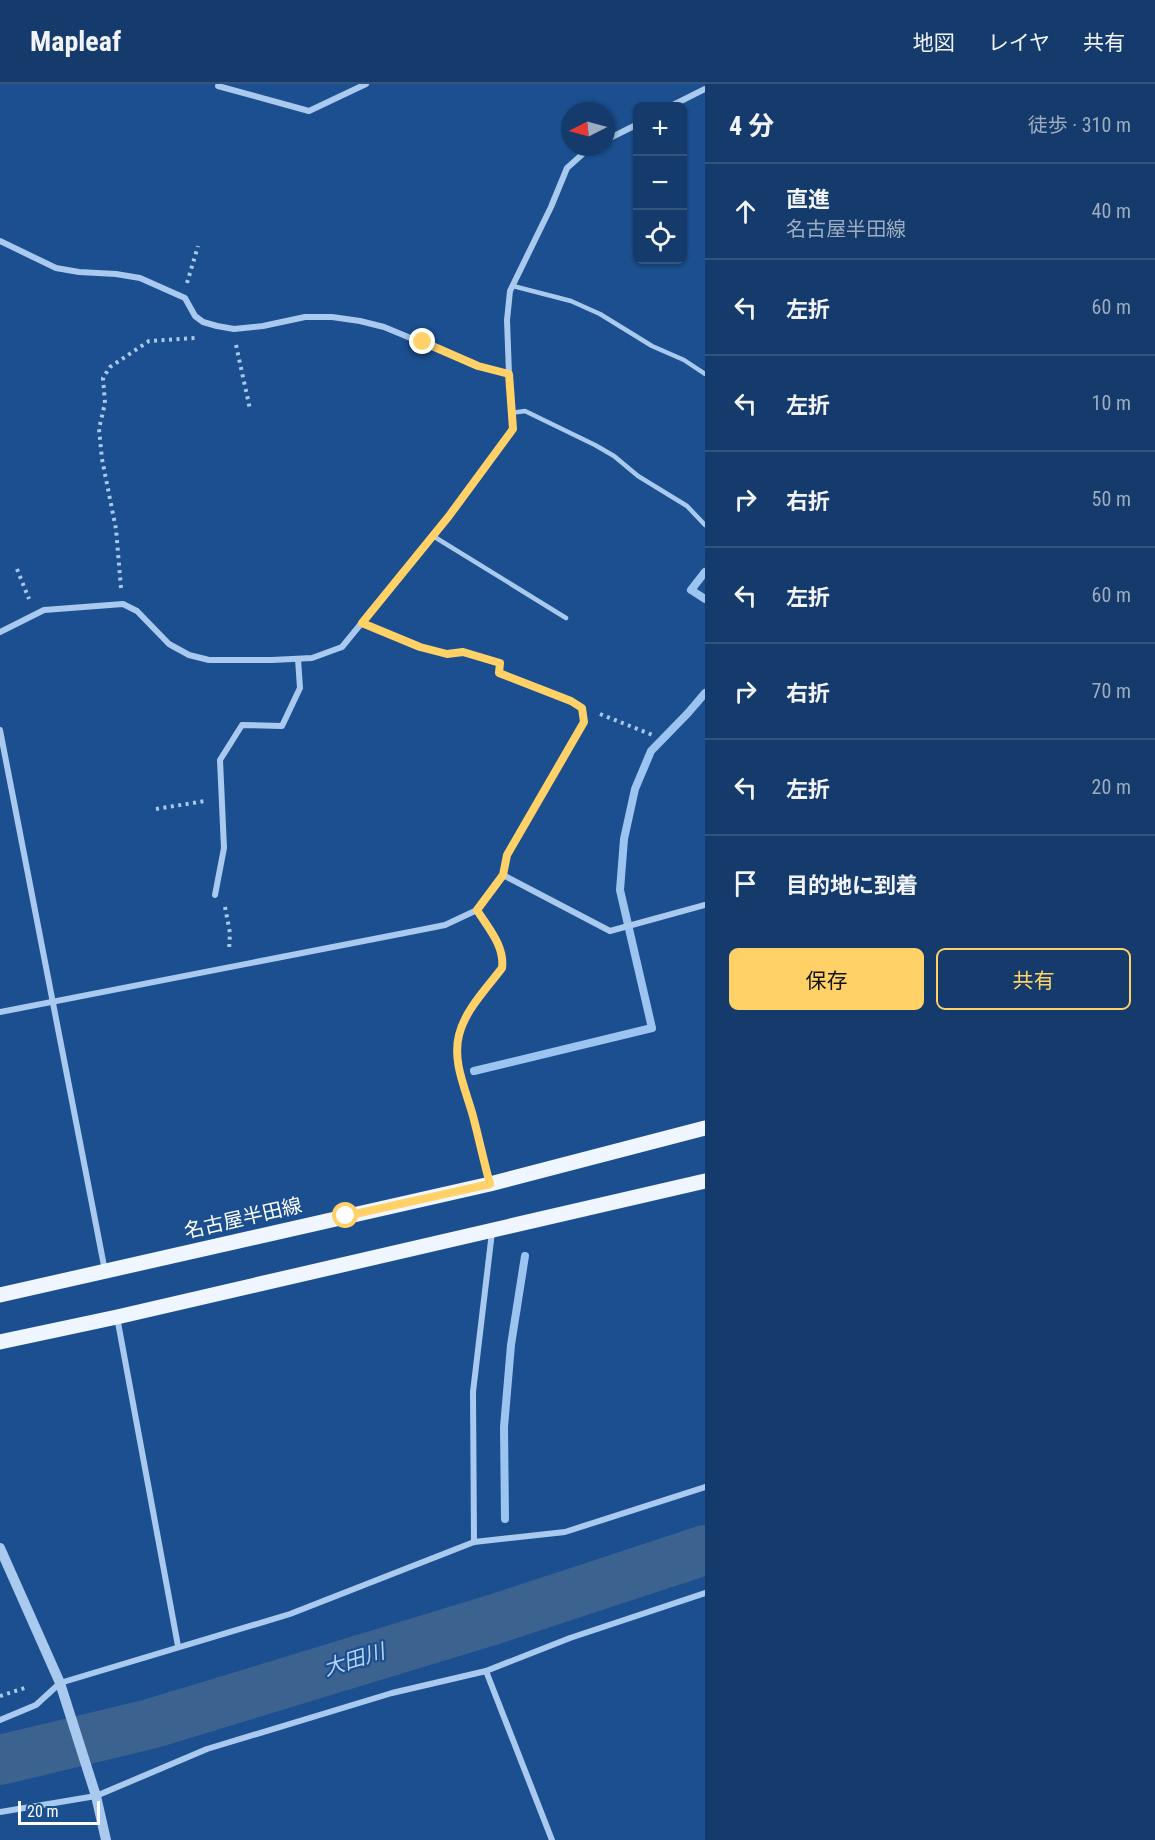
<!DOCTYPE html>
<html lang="ja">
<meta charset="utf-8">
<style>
:root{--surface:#143b6b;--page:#214673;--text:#f1f3f6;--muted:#9dadc1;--line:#33557e;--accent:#ffd166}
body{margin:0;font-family:"Roboto Condensed","Noto Sans JP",sans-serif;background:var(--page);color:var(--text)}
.controls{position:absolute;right:18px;top:18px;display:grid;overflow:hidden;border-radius:9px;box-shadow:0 2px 4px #0004}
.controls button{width:54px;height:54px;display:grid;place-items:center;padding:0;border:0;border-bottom:2px solid var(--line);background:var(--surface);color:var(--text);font:30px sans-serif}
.compass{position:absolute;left:561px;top:18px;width:54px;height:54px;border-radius:50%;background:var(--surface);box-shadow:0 2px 4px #0004;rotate:264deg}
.scale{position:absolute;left:18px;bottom:15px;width:82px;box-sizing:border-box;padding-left:6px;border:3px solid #fff;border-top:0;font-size:16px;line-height:21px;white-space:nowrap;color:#fff;-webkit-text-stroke:4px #1b4f8f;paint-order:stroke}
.stop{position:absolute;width:18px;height:18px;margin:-14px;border:4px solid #ffd166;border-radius:50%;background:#fff}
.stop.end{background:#ffd166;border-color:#fff;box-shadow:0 2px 6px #0008}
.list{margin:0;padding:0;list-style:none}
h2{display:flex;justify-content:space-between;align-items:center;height:78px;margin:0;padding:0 24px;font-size:26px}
h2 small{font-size:20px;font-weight:400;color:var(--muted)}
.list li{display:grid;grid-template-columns:39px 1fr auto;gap:18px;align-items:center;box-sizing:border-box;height:96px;padding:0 24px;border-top:2px solid var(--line)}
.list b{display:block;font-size:22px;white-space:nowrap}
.list p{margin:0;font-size:20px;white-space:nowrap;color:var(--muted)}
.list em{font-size:20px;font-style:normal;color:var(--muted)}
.actions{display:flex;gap:12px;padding:18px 24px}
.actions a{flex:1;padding:14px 0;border:2px solid var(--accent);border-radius:9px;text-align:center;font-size:21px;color:var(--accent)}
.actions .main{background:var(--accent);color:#111}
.icon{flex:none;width:33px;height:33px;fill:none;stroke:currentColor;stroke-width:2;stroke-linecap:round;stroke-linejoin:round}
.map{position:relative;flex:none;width:705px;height:1756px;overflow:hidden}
header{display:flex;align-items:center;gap:36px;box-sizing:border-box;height:84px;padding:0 30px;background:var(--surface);border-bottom:2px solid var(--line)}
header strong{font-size:28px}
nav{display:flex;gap:33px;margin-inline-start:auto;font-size:21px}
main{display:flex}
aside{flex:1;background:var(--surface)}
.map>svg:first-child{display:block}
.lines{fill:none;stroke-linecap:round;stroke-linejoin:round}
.stream{stroke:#9cc4f0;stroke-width:8}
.river{stroke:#3c6290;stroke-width:50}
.path{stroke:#a9c9ee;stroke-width:4;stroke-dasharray:3 4.5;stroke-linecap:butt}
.service{stroke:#a9c9ee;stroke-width:4.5}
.minor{stroke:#a9c9ee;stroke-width:6}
.tertiary{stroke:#a9c9ee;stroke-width:10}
.primary{stroke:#f0f6ff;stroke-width:15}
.route{stroke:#ffd166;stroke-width:8}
.labels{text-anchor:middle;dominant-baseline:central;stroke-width:4.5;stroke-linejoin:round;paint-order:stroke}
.street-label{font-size:20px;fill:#fff;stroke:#1b4f8f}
.water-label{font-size:21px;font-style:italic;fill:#b5d3f5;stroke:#1b4f8f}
</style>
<header>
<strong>Mapleaf</strong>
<nav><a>地図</a><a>レイヤ</a><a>共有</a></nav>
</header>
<main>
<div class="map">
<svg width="705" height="1756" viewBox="0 0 705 1756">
<rect width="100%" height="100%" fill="#1b4f8f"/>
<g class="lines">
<!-- stream -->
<g class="stream">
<polyline points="705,488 691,506 705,515"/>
<polyline points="474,987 652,944 620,806 624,755 635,705 651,667 688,629 705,609"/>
<polyline points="505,1435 504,1343 511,1261 525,1172"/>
</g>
<!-- river -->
<polyline class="river" points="0,1676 150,1640 492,1536 705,1466"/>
<!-- path -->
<g class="path">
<polyline points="187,199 198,162"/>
<polyline points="236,261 250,325"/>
<polyline points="17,485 29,515"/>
<polyline points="121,504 116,445 102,375 99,345 105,319 103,294 110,283 149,257 196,254"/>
<polyline points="376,545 420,563 447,570 463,568 489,576"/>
<polyline points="600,630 655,652"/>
<polyline points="156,725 205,717"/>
<polyline points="225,823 230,849 229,866"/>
<polyline points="0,1612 28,1603"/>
</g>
<!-- service -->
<g class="service">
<polyline points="513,202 571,217 600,230 652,262 684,276 705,290"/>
<polyline points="511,329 525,327 595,361 614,372 638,392 687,422 705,441"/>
<polyline points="433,452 566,534"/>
</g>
<!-- minor -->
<g class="minor">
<polyline points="218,2 309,27 366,0"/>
<polyline points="671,22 705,5"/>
<polyline points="606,56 638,40"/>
<polyline points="0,157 56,184 79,188 116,190 140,194 185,214 195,232 203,238 217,242 234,245 263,242 305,233 332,233 360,237 384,243 478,282 509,290 513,345 449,432 342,563 312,574 272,576 209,576 189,571 169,560 137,527 123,520 44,526 0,548"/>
<polyline points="509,290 507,236 510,207 551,123 567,84 586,67 593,63"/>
<polyline points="499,589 571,617 582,624 584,638 507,771 503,791"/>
<polyline points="0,646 105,1187"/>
<polyline points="215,811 224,764 220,676 242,641 282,642 300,604 298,575"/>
<polyline points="0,928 420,846 445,841 477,826"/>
<path d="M490 1100C484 1077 479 1054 473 1032 466 1006 452 978 459 950 465 926 487 904 502 884 505 862 488 844 477 826L503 791 610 847 705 821"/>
<polyline points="117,1233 178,1562"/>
<polyline points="474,1458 473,1308 492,1148"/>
<polyline points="486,1587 552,1756"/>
<polyline points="0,1636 36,1621 60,1599 290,1530 474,1458 565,1448 705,1403"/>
<polyline points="0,1728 96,1712 207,1665 392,1609 486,1587 570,1554 705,1509"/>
</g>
<!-- tertiary -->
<polyline class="tertiary" points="0,1464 60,1599 96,1712 106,1756"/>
<!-- primary -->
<g class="primary">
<polyline points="0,1211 490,1100 705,1044"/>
<polyline points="0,1258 117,1233 705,1097"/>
</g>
</g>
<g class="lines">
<!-- route -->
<path class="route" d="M346 1132 490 1100C484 1078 479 1055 473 1032 466 1006 452 978 459 951 465 926 487 904 502 884 505 862 488 844 477 826L503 791 507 771 584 638 582 624 571 617 499 589 500 579 463 568 447 570 420 563 362 539 449 432 513 345 509 290 478 282 423 258"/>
</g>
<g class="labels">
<!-- street labels -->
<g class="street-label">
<text transform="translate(243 1134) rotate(-13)">名古屋半田線</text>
</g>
<!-- water labels -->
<g class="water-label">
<text transform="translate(354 1576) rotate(-17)">大田川</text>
</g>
</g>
</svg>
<div class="controls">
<button>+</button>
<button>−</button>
<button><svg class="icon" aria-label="locate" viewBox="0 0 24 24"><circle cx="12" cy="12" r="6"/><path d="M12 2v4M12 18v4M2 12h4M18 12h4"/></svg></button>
</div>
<svg class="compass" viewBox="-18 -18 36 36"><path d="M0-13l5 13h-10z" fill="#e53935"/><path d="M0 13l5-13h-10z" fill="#9dadc1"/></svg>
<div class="scale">20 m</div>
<div class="stop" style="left:346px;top:1132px"></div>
<div class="stop end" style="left:423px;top:258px"></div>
</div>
<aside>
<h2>4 分<small>徒歩 · 310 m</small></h2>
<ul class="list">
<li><svg class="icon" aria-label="ahead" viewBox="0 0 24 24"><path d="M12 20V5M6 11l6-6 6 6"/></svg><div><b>直進</b><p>名古屋半田線</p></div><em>40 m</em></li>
<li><svg class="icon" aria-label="left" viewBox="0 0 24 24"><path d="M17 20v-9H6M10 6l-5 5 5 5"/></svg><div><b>左折</b></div><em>60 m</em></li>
<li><svg class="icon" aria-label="left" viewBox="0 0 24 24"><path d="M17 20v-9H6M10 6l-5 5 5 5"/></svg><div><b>左折</b></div><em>10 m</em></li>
<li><svg class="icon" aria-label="right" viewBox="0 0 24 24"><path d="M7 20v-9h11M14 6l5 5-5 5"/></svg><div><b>右折</b></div><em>50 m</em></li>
<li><svg class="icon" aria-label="left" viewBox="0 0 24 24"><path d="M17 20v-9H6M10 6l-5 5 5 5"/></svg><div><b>左折</b></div><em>60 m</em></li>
<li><svg class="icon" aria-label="right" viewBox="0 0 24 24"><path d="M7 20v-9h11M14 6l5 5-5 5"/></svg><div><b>右折</b></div><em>70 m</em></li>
<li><svg class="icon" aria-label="left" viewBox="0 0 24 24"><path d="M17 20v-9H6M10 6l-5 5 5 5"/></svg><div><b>左折</b></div><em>20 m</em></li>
<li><svg class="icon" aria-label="arrive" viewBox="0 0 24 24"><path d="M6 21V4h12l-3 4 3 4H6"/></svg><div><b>目的地に到着</b></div></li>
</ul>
<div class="actions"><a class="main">保存</a><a>共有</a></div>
</aside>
</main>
